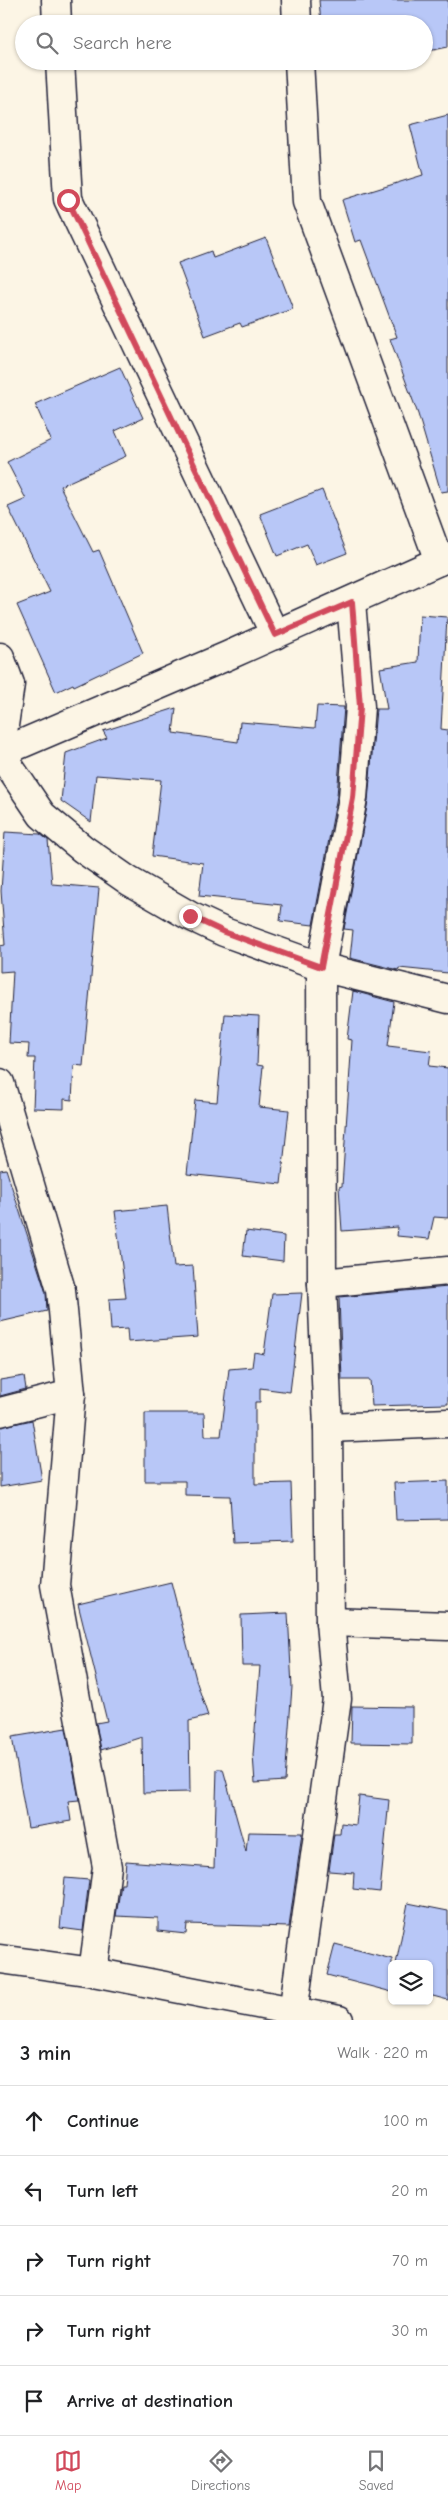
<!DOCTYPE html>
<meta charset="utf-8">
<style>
:root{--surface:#fff;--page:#f6f6f6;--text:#202124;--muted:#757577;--line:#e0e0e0;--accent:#d1495b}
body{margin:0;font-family:"Comic Neue",sans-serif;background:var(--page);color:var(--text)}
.controls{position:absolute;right:15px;bottom:15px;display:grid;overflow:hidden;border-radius:8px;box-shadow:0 1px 4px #0004}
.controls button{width:45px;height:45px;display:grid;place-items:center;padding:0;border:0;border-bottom:1px solid var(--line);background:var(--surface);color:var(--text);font:25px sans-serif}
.stop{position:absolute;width:15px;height:15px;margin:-11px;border:4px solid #d1495b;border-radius:50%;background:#fff}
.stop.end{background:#d1495b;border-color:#fff;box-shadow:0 1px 5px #0008}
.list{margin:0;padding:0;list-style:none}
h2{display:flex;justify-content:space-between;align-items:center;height:65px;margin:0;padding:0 20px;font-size:21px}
h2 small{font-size:16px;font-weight:400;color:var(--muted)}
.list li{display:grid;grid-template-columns:32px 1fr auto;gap:15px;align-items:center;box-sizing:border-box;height:70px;padding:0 20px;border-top:1px solid var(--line)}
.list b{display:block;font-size:19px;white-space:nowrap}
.list em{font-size:16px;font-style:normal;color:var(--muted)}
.icon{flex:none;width:28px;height:28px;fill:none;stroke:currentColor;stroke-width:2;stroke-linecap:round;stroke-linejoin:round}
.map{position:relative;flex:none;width:448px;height:2020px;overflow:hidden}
.search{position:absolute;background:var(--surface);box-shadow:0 1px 4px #0004;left:15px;right:15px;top:15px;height:55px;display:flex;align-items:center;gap:12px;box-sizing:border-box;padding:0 18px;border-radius:28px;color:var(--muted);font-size:19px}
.sheet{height:415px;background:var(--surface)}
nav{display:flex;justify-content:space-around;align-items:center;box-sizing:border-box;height:70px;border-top:1px solid var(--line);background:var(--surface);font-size:14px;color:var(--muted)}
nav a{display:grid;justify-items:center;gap:2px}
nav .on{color:var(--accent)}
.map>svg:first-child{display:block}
.building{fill:#b8c7f7;stroke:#22223b}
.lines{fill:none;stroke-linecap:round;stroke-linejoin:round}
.street-casing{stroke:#22223b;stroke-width:31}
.secondary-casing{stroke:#22223b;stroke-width:31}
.street{stroke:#fcf5e5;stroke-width:28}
.secondary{stroke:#fcf5e5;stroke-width:28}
.route{stroke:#d1495b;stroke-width:6}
</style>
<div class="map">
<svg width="448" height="2020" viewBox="0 0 448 2020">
<rect width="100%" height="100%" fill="#fcf5e5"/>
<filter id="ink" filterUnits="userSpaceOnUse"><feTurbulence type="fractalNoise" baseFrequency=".02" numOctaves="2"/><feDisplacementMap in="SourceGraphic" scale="10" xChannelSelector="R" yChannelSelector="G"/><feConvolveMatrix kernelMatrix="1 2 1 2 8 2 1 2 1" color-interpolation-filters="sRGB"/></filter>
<g filter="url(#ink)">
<!-- building -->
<g class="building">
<polygon points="319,0 448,0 448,47 424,52 424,24 321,24"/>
<polygon points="448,115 448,491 441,492 418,414 390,339 397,337 361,240 355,242 342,200 423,175 410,125"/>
<polygon points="266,238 293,309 242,327 240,323 205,336 178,263 211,251 213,258"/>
<polygon points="120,367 143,418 115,431 126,456 60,486 93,552 99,550 143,653 74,686 73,684 56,692 17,605 50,592 8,507 26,499 7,462 51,440 35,404"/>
<polygon points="322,490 347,553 316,565 307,544 277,556 260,514"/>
<polygon points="420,615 447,617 441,729 448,730 448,973 399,968 398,970 350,958 353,930 344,929 368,801 376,709 387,709 380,668 418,662"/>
<polygon points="317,706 344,707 337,796 313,925 280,921 282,905 199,896 203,863 152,856 161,780 96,775 91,822 61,801 66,753 107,738 103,731 176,708 173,733 238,742 240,722 315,728"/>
<polygon points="5,832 40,834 48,840 52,884 99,888 83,1066 74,1065 72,1100 64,1099 64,1109 33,1108 35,1058 28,1058 29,1044 9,1043 13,971 0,972 0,946 5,945 1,891"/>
<polygon points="353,991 394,1002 388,1046 431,1051 429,1066 448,1068 448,1218 434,1217 429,1239 397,1236 398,1227 342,1231 339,1187 342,1186 352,1040 347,1039"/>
<polygon points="225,1014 259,1016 257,1065 263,1066 259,1107 289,1110 281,1184 187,1174 195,1100 217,1102"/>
<polygon points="6,1169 46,1293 47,1311 0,1322 0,1170"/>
<polygon points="167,1206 174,1267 193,1266 198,1337 128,1342 127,1329 111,1330 109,1299 126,1298 115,1211"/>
<polygon points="246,1231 284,1236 283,1261 243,1256"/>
<polygon points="448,1287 448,1404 372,1406 370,1380 342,1380 339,1297"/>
<polygon points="302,1293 290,1392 260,1388 260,1402 255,1402 255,1484 291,1483 293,1541 233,1543 230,1496 185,1495 185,1481 145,1481 145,1413 204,1413 205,1436 221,1436 229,1369 252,1367 254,1352 264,1354 272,1294"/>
<polygon points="24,1376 26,1389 0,1396 0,1380"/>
<polygon points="32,1420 42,1480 0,1487 0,1427"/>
<polygon points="448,1481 448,1519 396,1520 394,1483"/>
<polygon points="171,1582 197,1683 208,1716 189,1721 190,1792 143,1793 142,1737 101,1750 96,1723 107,1721 78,1604"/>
<polygon points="288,1613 292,1687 285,1781 255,1783 253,1755 260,1666 242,1666 241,1615"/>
<polygon points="352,1706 412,1707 412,1744 351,1743"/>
<polygon points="66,1728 79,1800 68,1801 71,1821 28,1828 12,1737"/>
<polygon points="217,1769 223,1769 246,1852 248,1832 302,1833 289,1927 187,1924 186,1934 158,1931 158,1918 116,1916 121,1884 124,1884 126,1861 214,1868"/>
<polygon points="359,1796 389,1800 380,1892 353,1889 354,1873 329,1871 334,1834 340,1834 341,1823 356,1825"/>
<polygon points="65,1878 89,1880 83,1931 60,1928"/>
<polygon points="408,1903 448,1911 448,2000 429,1995 429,1964 396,1964"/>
<polygon points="335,1944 392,1959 392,1992 327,1975"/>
</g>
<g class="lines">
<defs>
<g id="street">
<polyline points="56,0 57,24"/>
<polyline points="296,0 297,24"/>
<polyline points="60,61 68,199 275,635"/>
<polyline points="299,61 307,202 439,561"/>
<polyline points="0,657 10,684 0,753 42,815 83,849 129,881 190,916 224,932 321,967 448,999"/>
<polyline points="0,753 227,656 448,557"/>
<polyline points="0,1083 61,1290 71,1394 55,1585 107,1867 93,1972"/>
<polyline points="322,1283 448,1271"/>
<polyline points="0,1412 71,1394"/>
<polyline points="328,1428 448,1423"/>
<polyline points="330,1622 448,1626"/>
<polyline points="292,2020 337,1699 330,1622 328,1428 322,1283 321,967 353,798 360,707 351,602"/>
</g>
<polyline id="secondary" points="0,1959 93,1972 339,2020"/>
</defs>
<!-- street casing -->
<use href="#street" class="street-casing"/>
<!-- secondary casing -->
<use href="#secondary" class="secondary-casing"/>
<!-- street -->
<use href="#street" class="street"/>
<!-- secondary -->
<use href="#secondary" class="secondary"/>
</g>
</g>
<g class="lines" filter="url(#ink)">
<!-- route -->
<polyline class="route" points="68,200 275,635 352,602 360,707 353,798 321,967 224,932 190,916"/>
</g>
</svg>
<div class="controls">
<button><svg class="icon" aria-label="layers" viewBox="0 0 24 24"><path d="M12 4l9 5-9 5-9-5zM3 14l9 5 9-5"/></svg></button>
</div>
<div class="stop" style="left:68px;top:200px"></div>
<div class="stop end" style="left:190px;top:916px"></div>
<div class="search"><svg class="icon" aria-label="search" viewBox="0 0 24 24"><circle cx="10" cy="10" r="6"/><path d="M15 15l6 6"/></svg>Search here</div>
</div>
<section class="sheet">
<h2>3 min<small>Walk · 220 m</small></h2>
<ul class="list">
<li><svg class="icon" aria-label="ahead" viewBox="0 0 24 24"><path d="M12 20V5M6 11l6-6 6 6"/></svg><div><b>Continue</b></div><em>100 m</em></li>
<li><svg class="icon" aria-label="left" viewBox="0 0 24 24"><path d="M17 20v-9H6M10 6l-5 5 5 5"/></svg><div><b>Turn left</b></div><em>20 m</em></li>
<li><svg class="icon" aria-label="right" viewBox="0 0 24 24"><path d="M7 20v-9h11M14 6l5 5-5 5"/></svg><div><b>Turn right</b></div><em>70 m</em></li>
<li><svg class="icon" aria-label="right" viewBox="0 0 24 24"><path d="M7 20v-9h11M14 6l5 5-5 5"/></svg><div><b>Turn right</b></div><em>30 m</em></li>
<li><svg class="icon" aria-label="arrive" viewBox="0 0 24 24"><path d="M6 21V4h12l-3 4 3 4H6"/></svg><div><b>Arrive at destination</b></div></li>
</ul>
</section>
<nav>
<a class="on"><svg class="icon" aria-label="map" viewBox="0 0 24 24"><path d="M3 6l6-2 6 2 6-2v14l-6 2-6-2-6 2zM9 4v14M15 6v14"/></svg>Map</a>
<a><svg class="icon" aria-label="directions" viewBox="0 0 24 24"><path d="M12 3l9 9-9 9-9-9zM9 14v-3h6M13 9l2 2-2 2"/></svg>Directions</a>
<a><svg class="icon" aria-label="saved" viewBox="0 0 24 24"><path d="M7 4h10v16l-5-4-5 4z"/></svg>Saved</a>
</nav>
